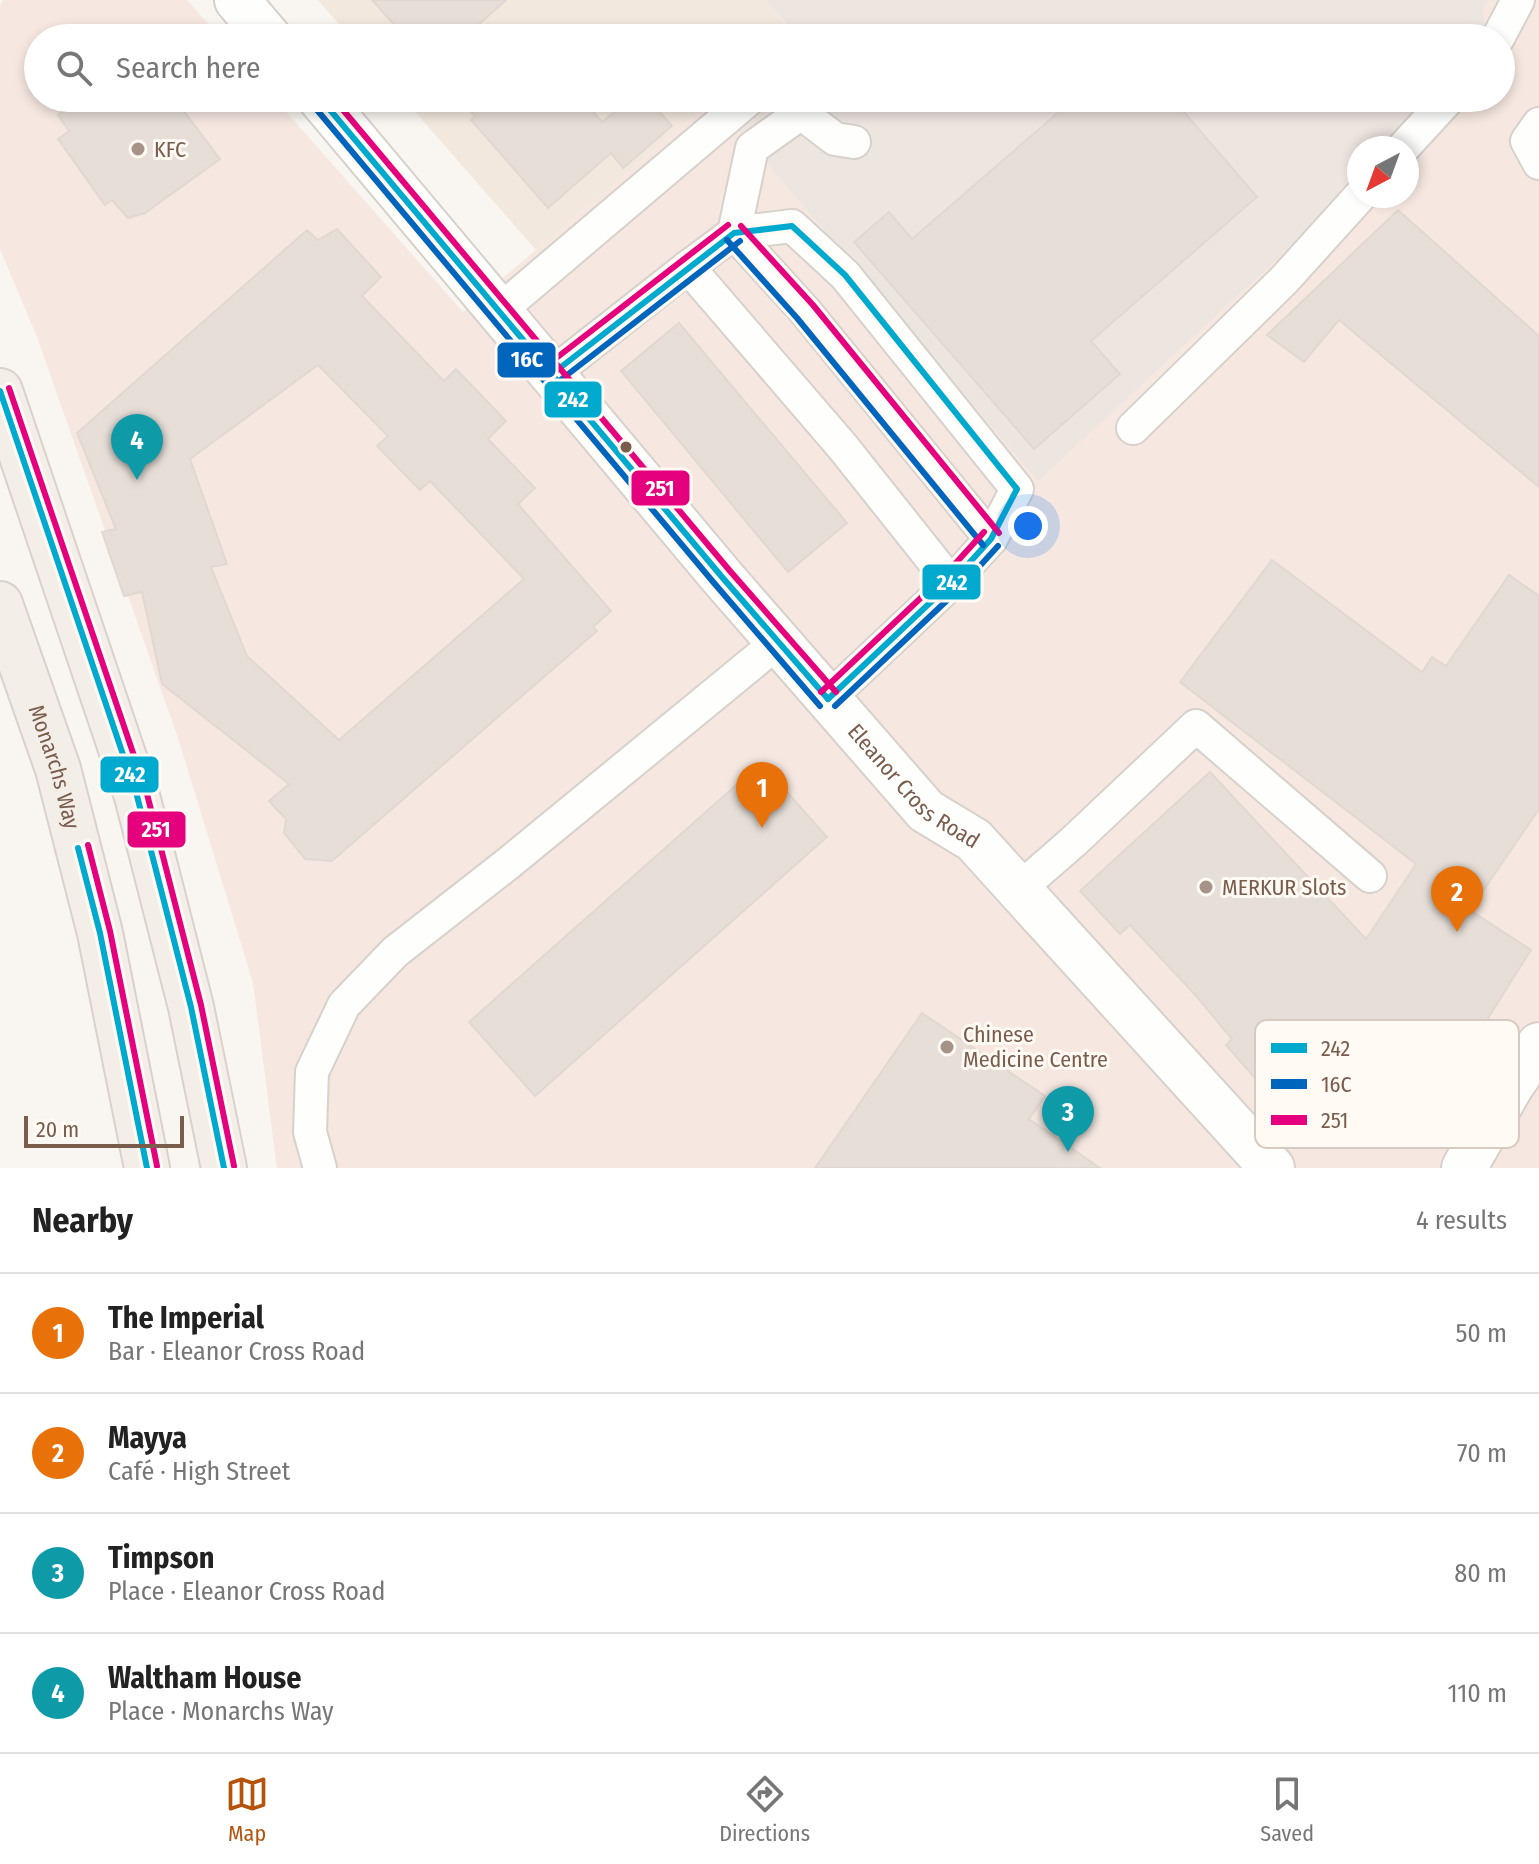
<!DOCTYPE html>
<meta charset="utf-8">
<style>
:root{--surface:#fff;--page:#f2f2f2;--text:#222;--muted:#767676;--line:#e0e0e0;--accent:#b45309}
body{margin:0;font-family:"Fira Sans Condensed",sans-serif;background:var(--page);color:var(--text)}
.compass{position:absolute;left:1347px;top:136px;width:72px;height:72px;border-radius:50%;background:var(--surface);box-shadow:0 4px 12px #0003;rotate:221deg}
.scale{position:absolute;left:24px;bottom:20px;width:160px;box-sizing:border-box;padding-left:8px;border:4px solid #7a5c4d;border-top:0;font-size:22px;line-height:28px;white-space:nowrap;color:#7a5c4d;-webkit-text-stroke:6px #fffaf3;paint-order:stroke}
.you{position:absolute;left:1028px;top:526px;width:28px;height:28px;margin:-20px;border:6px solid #fff;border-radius:50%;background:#1a73e8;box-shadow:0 0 0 12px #1a73e833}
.badge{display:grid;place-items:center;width:52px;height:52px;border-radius:50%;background:var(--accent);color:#fff;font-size:26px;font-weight:700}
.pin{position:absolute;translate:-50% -66px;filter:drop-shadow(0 2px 4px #0008)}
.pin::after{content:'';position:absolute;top:42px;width:28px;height:24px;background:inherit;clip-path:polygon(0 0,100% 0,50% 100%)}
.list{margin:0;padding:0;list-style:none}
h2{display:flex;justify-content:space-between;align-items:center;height:104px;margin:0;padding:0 32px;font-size:34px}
h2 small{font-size:26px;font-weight:400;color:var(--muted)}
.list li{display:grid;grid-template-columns:52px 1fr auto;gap:24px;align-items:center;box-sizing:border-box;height:120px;padding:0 32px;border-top:2px solid var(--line)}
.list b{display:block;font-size:30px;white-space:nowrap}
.list p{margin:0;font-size:26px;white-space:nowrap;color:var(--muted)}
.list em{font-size:26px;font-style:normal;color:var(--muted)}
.icon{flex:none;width:44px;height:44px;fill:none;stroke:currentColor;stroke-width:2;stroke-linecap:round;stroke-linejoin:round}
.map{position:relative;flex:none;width:1539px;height:1168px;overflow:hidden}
.search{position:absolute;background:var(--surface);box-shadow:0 4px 12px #0003;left:24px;right:24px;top:24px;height:88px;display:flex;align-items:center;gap:20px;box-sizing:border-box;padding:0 28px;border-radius:44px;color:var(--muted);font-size:30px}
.sheet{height:584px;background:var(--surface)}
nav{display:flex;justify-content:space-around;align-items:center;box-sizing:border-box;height:112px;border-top:2px solid var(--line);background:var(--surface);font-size:22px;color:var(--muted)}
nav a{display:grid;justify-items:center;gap:4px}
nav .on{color:var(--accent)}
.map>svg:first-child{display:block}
.residential{fill:#f2e8de}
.commercial{fill:#f6e8e1;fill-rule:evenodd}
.industrial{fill:#ede5e0}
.building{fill:#e6ded7;stroke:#e2d8d2;stroke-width:2;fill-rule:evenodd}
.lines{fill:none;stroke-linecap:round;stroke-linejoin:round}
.service-casing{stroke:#d7d1cb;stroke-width:36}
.pedestrian-casing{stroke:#d7d1cb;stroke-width:48}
.minor-casing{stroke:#d7d1cb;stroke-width:48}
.primary-casing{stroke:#dad1cc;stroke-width:48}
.service{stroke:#fefefd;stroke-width:32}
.pedestrian{stroke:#fefefd;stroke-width:44}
.minor{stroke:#fefefd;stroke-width:44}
.primary{stroke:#f3eee8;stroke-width:44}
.bus-1-casing{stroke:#fffaf3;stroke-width:12}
.bus-2-casing{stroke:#fffaf3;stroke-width:12}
.bus-3-casing{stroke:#fffaf3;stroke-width:12}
.bus-1{stroke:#00a9ce;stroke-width:6}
.bus-2{stroke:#0065bd;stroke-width:6}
.bus-3{stroke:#e5007d;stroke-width:6}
.poi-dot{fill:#a69286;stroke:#fffaf3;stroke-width:3}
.bus-dot{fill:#7a5c4d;stroke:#fffaf3;stroke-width:3}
.labels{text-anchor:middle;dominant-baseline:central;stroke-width:6;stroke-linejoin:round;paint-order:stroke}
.poi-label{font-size:22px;fill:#7a5c4d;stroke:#fffaf3;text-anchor:start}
.street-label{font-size:22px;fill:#7a5c4d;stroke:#fffaf3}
.key{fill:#fffaf3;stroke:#d7cbc1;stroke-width:2}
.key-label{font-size:22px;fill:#7a5c4d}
.line-badge{stroke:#fffaf3;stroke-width:3}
.badge-label{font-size:22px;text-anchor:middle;font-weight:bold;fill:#fff}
</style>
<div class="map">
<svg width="1539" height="1168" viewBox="0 0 1539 1168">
<rect width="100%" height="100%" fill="#f9f5f0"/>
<!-- residential -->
<g class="residential">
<polygon points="318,0 765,0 793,32 786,38 351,38"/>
<polygon points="403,98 715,98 536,250"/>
</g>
<!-- commercial -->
<path class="commercial" d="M4 0H187L221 38H38V98H274L463 312 715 98H1501V38H786L793 31 765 0H1539V1168H277L253 983 179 741 37 337 0 249V5ZM1359 148H1407V196H1359Z"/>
<!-- industrial -->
<g class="industrial">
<polygon points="765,0 1490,0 1483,7 1485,38 786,38 793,31"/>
<polygon points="715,98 1434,98 1386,148 1359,148 1359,176 1279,257 1038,481 713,100"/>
</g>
<!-- building -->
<g class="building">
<polygon points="372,0 506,0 478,25 490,38 406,38"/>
<polygon points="81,98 174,98 220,159 145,213 128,218 112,200 105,205 58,139 69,131 58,115"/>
<polygon points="459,98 582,98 602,122 631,98 648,98 672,126 623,168 611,153 548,208 471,120 475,116"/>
<polygon points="1075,98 1172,98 1257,197 1091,341 1120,374 1034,449 854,242 889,212 912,239"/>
<polygon points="1398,210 1539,336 1539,487 1339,320 1304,362 1267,335"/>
<path d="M337 229 381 277 362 296 444 381 456 369 506 421 488 439 535 488 518 504 611 611 593 627 597 631 332 861 305 859 284 833 286 819 269 801 289 784 162 684 142 592 124 596 102 532 116 529 77 433 307 230 318 240ZM318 365 388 436 377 446 420 490 430 481 524 579 339 740 247 656 211 567 227 564 190 459Z"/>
<polygon points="679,323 847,523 788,572 621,371"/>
<polygon points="1272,560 1422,672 1432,657 1446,666 1509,575 1539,596 1539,809 1470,910 1531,950 1439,1096 1290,1118 1226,1045 1232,1039 1197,997 1130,925 1120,934 1080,891 1210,772 1366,939 1416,864 1180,682"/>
<polygon points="761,763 827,837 535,1096 469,1022"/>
<polygon points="922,1013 1045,1096 1029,1119 1100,1168 815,1168"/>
</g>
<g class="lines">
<defs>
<g id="service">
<polyline points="1498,38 1518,0"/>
<polyline points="1539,124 1527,141 1539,163"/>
<polyline points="1403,148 1449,98"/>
<polyline points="734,233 805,311 991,539"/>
<polyline points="734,233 752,148 801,113 835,139 854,142"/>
<polyline points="688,267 842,446 951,583"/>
<polyline points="499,311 750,98"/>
<polyline points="552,374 688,267 734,233 792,226 845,275 1017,489 991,539 951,583 828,699"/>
<polyline points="1133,428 1284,280 1360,196"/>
<polyline points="1019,889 1073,842 1196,726 1370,876"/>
<polyline points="320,1168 310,1132 312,1072 344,1005 395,952 510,862 778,642"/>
</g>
<g id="pedestrian">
<polyline points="1041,914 1272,1168"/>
<polyline points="1464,1168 1511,1086 1539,1045"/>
</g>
<g id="minor">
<polyline points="237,0 269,38"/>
<path id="s1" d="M320 98 722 577 926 811 974 840 1041 914"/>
</g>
<g id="primary">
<polyline points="0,391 137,796 191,1007 224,1168"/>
<path id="s2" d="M0 604 58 769 100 933 147 1168"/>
</g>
</defs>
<!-- service casing -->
<use href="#service" class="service-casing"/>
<!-- pedestrian casing -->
<use href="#pedestrian" class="pedestrian-casing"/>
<!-- minor casing -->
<use href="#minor" class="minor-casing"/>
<!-- primary casing -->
<use href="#primary" class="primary-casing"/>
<!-- service -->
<use href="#service" class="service"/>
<!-- pedestrian -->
<use href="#pedestrian" class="pedestrian"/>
<!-- minor -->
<use href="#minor" class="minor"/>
<!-- primary -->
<use href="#primary" class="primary"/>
<defs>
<g id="bus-1">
<polyline points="320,98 722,577 828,699"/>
<polyline points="552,374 734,233 792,226 845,275 1017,489 991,539 951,583 828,699"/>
<polyline points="0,391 137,796 191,1007 224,1168"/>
<polyline points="78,848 100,933 147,1168"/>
</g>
<g id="bus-2">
<polyline points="312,104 714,583 820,706"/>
<polyline points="727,240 797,318 983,545"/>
<polyline points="558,382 740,241"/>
<polyline points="835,706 958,590 998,546"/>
</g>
<g id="bus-3">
<polyline points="333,98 730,571 836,692"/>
<polyline points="741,226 813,305 999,533"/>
<polyline points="546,366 728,225"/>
<polyline points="9,388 147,794 201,1005 234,1166"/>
<polyline points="821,692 944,576 984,532"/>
<polyline points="88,845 110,931 157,1166"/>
</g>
</defs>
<!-- bus-1 casing -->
<use href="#bus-1" class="bus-1-casing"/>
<!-- bus-2 casing -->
<use href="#bus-2" class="bus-2-casing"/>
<!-- bus-3 casing -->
<use href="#bus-3" class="bus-3-casing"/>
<!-- bus-1 -->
<use href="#bus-1" class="bus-1"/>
<!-- bus-2 -->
<use href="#bus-2" class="bus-2"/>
<!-- bus-3 -->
<use href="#bus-3" class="bus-3"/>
</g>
<!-- markers -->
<g class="poi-dot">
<circle cx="138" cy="149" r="8"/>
<circle cx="1206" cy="887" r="8"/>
<circle cx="947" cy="1047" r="8"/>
</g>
<circle class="bus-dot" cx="626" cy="447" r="7"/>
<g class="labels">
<!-- poi labels -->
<g class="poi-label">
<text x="154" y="149">KFC</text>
<text x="1222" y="887">MERKUR Slots</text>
<text x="963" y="1034">Chinese<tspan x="963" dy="25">Medicine Centre</tspan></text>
</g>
<!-- street labels -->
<g class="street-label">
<text stroke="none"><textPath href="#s2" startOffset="172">Monarchs Way</textPath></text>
<text stroke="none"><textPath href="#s1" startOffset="910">Eleanor Cross Road</textPath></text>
</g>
</g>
<!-- legend -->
<rect x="1255" y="1020" width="264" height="128" rx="12" class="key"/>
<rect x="1271" y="1043" width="36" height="10" fill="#00a9ce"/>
<rect x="1271" y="1079" width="36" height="10" fill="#0065bd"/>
<rect x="1271" y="1115" width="36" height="10" fill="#e5007d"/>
<g class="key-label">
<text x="1321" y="1056">242</text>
<text x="1321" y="1092">16C</text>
<text x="1321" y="1128">251</text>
</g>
<g class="line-badge">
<rect x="496" y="341" width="61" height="38" rx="8" fill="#0065bd"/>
<rect x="543" y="380" width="60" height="39" rx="8" fill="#00a9ce"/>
<rect x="630" y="469" width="61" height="38" rx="8" fill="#e5007d"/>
<rect x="921" y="563" width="61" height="38" rx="8" fill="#00a9ce"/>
<rect x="99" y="755" width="61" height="39" rx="8" fill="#00a9ce"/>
<rect x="126" y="810" width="61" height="39" rx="8" fill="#e5007d"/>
</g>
<g class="badge-label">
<text x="527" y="367">16C</text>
<text x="573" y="407">242</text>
<text x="660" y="496">251</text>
<text x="952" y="590">242</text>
<text x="130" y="782">242</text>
<text x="156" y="837">251</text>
</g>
</svg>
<svg class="compass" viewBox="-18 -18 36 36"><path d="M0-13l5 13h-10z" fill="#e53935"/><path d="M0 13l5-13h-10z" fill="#767676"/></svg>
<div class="scale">20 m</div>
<div class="you"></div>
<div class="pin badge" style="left:762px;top:828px;background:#e8710a">1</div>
<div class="pin badge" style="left:1457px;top:932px;background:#e8710a">2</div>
<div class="pin badge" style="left:1068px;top:1152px;background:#0f9aa8">3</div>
<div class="pin badge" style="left:137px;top:480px;background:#0f9aa8">4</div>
<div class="search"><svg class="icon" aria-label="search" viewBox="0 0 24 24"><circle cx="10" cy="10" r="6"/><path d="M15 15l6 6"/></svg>Search here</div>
</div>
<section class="sheet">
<h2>Nearby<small>4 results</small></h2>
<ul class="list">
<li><span class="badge" style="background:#e8710a">1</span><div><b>The Imperial</b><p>Bar · Eleanor Cross Road</p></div><em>50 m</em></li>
<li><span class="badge" style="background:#e8710a">2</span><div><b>Mayya</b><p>Café · High Street</p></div><em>70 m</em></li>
<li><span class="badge" style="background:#0f9aa8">3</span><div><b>Timpson</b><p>Place · Eleanor Cross Road</p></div><em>80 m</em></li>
<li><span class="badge" style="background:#0f9aa8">4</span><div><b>Waltham House</b><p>Place · Monarchs Way</p></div><em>110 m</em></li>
</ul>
</section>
<nav>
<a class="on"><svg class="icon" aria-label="map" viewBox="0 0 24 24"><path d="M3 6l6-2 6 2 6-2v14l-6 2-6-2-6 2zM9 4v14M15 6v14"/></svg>Map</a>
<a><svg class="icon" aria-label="directions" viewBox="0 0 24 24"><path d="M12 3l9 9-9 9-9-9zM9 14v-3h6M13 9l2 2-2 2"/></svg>Directions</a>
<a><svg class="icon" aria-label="saved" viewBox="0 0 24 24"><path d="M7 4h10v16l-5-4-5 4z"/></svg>Saved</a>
</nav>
